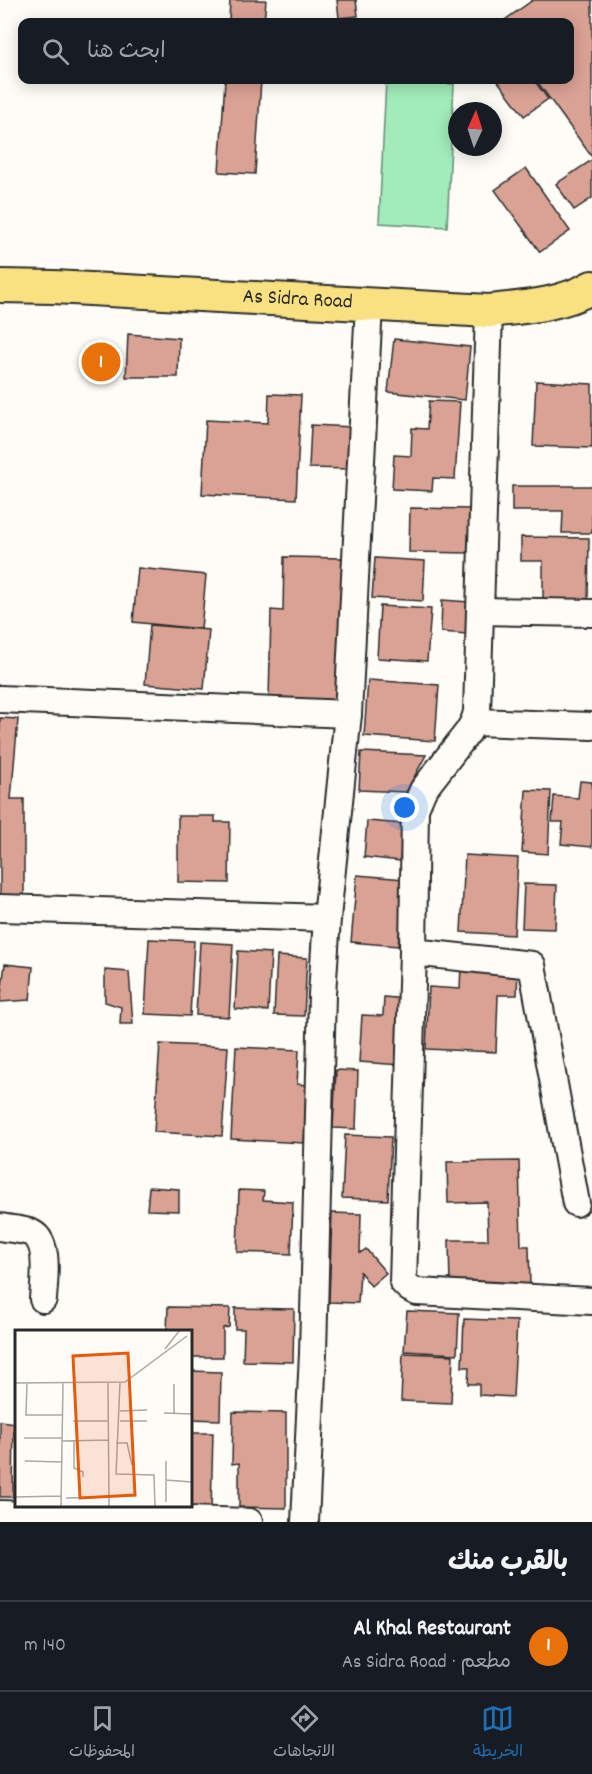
<!DOCTYPE html>
<html lang="ar">
<meta charset="utf-8">
<style>
:root{--surface:#171b24;--page:#20242c;--text:#f1f3f6;--muted:#9ea1a6;--line:#363941;--accent:#1f6fb2}
body{margin:0;font-family:Dekko,"Playpen Sans Arabic",sans-serif;background:var(--page);color:var(--text);direction:rtl}
.compass{position:absolute;left:448px;top:102px;width:54px;height:54px;border-radius:50%;background:var(--surface);box-shadow:0 3px 15px #0003;rotate:3deg}
.you{position:absolute;left:405px;top:808px;width:21px;height:21px;margin:-15px;border:4px solid #fff;border-radius:50%;background:#1a73e8;box-shadow:0 0 0 9px #1a73e833}
.badge{display:grid;place-items:center;width:39px;height:39px;border-radius:50%;background:var(--accent);color:#fff;font-size:20px;font-weight:700}
.pin{position:absolute;translate:-50% -50%;border:3px solid #fff;box-shadow:0 2px 6px #0006}
.list{margin:0;padding:0;list-style:none}
h2{display:flex;justify-content:space-between;align-items:center;height:78px;margin:0;padding:0 24px;font-size:26px}
h2 small{font-size:20px;font-weight:400;color:var(--muted)}
.list li{display:grid;grid-template-columns:39px 1fr auto;gap:18px;align-items:center;box-sizing:border-box;height:90px;padding:0 24px;border-top:2px solid var(--line)}
.list b{display:block;font-size:22px;white-space:nowrap}
.list p{margin:0;font-size:20px;white-space:nowrap;color:var(--muted)}
.list em{font-size:20px;font-style:normal;color:var(--muted)}
.icon{flex:none;width:33px;height:33px;fill:none;stroke:currentColor;stroke-width:2;stroke-linecap:round;stroke-linejoin:round}
.map{position:relative;flex:none;width:592px;height:1522px;overflow:hidden;direction:ltr}
.search{position:absolute;background:var(--surface);box-shadow:0 3px 15px #0003;left:18px;right:18px;top:18px;height:66px;display:flex;align-items:center;gap:15px;box-sizing:border-box;padding:0 21px;border-radius:12px;color:var(--muted);font-size:22px}
.sheet{height:168px;background:var(--surface)}
nav{display:flex;justify-content:space-around;align-items:center;box-sizing:border-box;height:84px;border-top:2px solid var(--line);background:var(--surface);font-size:16px;color:var(--muted)}
nav a{display:grid;justify-items:center;gap:3px}
nav .on{color:var(--accent)}
.map>svg:first-child{display:block}
.green{fill:#a2ebba;stroke:#668b72;stroke-width:1.5}
.building{fill:#daa295;stroke:#2b2b2b;stroke-width:1.5}
.lines{fill:none;stroke-linecap:round;stroke-linejoin:round}
.minor-casing{stroke:#2b2b2b;stroke-width:30}
.major-casing{stroke:#2b2b2b;stroke-width:36}
.minor{stroke:#fdfcf7;stroke-width:26}
.major{stroke:#f9e181;stroke-width:32}
.labels{text-anchor:middle;dominant-baseline:central;stroke-width:5;stroke-linejoin:round;paint-order:stroke}
.street-label{font-size:21px;fill:#2b2b2b;stroke:#fdfcf7}
.inset-road{fill:none;stroke:#a9a8a5;stroke-width:1.5}
.view{fill:#e8590c;fill-opacity:0.15;stroke:#e8590c;stroke-width:3}
.inset-edge{fill:none;stroke:#2b2b2b;stroke-width:3}
</style>
<div class="map">
<svg width="592" height="1522" viewBox="0 0 592 1522">
<rect width="100%" height="100%" fill="#fdfcf7"/>
<filter id="ink" filterUnits="userSpaceOnUse"><feTurbulence type="fractalNoise" baseFrequency=".0167" numOctaves="2"/><feDisplacementMap in="SourceGraphic" scale="12" xChannelSelector="R" yChannelSelector="G"/><feConvolveMatrix kernelMatrix="1 2 1 2 8 2 1 2 1" color-interpolation-filters="sRGB"/></filter>
<g filter="url(#ink)">
<!-- green -->
<polygon class="green" points="386,80 454,84 447,227 379,223"/>
<!-- building -->
<g class="building">
<polygon points="230,0 266,0 264,22 229,22"/>
<polygon points="337,0 356,0 358,16 339,18"/>
<polygon points="533,0 592,0 592,157 536,80 570,80 570,22 502,22"/>
<polygon points="225,80 261,80 255,174 219,172"/>
<polygon points="497,80 534,80 548,99 524,116"/>
<polygon points="592,160 592,198 574,210 556,184"/>
<polygon points="526,168 570,231 540,252 495,190"/>
<polygon points="128,334 179,338 178,377 126,377"/>
<polygon points="394,339 470,347 465,400 388,392"/>
<polygon points="536,381 592,384 592,448 533,446"/>
<polygon points="269,394 301,395 296,499 202,494 206,420 268,423"/>
<polygon points="429,401 460,402 455,479 433,478 432,491 392,489 394,455 411,456 412,428 427,429"/>
<polygon points="311,425 353,427 351,469 309,468"/>
<polygon points="512,486 592,486 592,533 562,533 563,511 512,511"/>
<polygon points="410,508 473,509 472,553 409,552"/>
<polygon points="521,537 589,538 588,601 543,601 543,561 521,561"/>
<polygon points="284,557 344,558 341,702 269,701 271,610 283,611"/>
<polygon points="375,558 425,561 423,601 372,598"/>
<polygon points="138,568 206,575 201,629 133,622"/>
<polygon points="442,600 469,602 467,634 441,632"/>
<polygon points="380,606 431,609 427,661 377,658"/>
<polygon points="150,625 209,630 204,689 145,684"/>
<polygon points="368,680 439,685 435,741 364,736"/>
<polygon points="0,718 18,719 11,799 24,799 24,901 0,900"/>
<polygon points="361,752 426,755 406,792 359,790"/>
<polygon points="580,781 592,782 592,847 561,844 563,822 552,822 554,796 578,798"/>
<polygon points="526,790 551,791 548,854 522,852"/>
<polygon points="178,816 215,816 215,822 230,822 229,883 178,882"/>
<polygon points="367,821 403,824 400,861 364,857"/>
<polygon points="465,855 518,858 514,935 461,932"/>
<polygon points="357,875 404,879 398,946 351,942"/>
<polygon points="524,884 557,885 555,929 522,928"/>
<polygon points="149,939 194,941 190,1016 145,1014"/>
<polygon points="200,942 233,944 229,1017 196,1015"/>
<polygon points="238,951 271,953 268,1011 235,1009"/>
<polygon points="277,956 307,958 304,1016 274,1015"/>
<polygon points="5,964 33,967 30,1000 0,1002"/>
<polygon points="461,965 518,968 517,995 498,995 496,1052 426,1049 429,987 460,989"/>
<polygon points="105,970 129,972 133,1024 120,1024 121,1007 105,1002"/>
<polygon points="384,997 406,999 402,1065 359,1062 362,1015 383,1016"/>
<polygon points="160,1044 228,1047 222,1136 154,1132"/>
<polygon points="236,1047 299,1050 297,1084 308,1085 304,1143 231,1139"/>
<polygon points="336,1070 358,1071 356,1129 333,1128"/>
<polygon points="345,1135 391,1137 388,1200 342,1198"/>
<polygon points="519,1161 521,1246 529,1246 530,1286 450,1287 449,1240 488,1240 487,1202 448,1203 447,1162"/>
<polygon points="149,1187 179,1189 179,1211 147,1210"/>
<polygon points="239,1190 264,1191 263,1200 293,1202 291,1254 237,1252"/>
<polygon points="332,1213 361,1214 360,1253 366,1249 386,1273 371,1286 360,1272 358,1303 329,1302"/>
<polygon points="168,1307 230,1308 229,1327 223,1328 223,1357 190,1357 190,1332 167,1332"/>
<polygon points="235,1308 294,1309 293,1362 243,1361 244,1329 235,1329"/>
<polygon points="407,1311 459,1313 457,1354 404,1351"/>
<polygon points="464,1319 517,1321 513,1397 479,1395 479,1384 468,1384 469,1367 462,1367"/>
<polygon points="403,1353 453,1355 451,1403 401,1401"/>
<polygon points="190,1371 221,1372 220,1420 190,1419"/>
<polygon points="233,1412 286,1413 286,1508 239,1507 239,1463 232,1464"/>
<polygon points="0,1421 14,1423 13,1497 0,1497"/>
<polygon points="190,1433 213,1433 211,1512 166,1511 167,1506 190,1506"/>
</g>
<g class="lines">
<defs>
<g id="minor">
<polyline points="489,311 477,712 474,722 468,732 423,790 415,809 413,952 403,1282 409,1288 417,1292 592,1301"/>
<polyline points="480,611 592,613"/>
<polyline points="0,699 348,714"/>
<polyline points="474,722 592,726"/>
<polyline points="0,908 327,918"/>
<polyline points="413,952 532,965 576,1203"/>
<path d="M0 1227C9 1229 20 1229 29 1232 51 1239 44 1280 43 1299"/>
<polyline points="0,1514 249,1522"/>
<polyline points="305,1522 313,1353 322,994 327,918 348,714 369,305"/>
</g>
<g id="major">
<path id="s1" d="M0 286 54 287 489 311C524 307 561 305 592 287"/>
</g>
</defs>
<!-- minor casing -->
<use href="#minor" class="minor-casing"/>
<!-- major casing -->
<use href="#major" class="major-casing"/>
<!-- minor -->
<use href="#minor" class="minor"/>
<!-- major -->
<use href="#major" class="major"/>
</g>
</g>
<g class="labels">
<!-- street labels -->
<g class="street-label">
<text stroke="none"><textPath href="#s1" startOffset="298">As Sidra Road</textPath></text>
</g>
</g>
<!-- overview -->
<g transform="translate(15 1330)">
<rect width="177" height="177" fill="#fdfcf7"/>
<path class="inset-road" d="M150 19 165 0M0 53 110 52 172 6M12 53 11 85H47M93 53 94 177M105 53 101 144 139 145 140 177M159 54V84M105 81 132 80M149 83 177 84M58 91H94M105 91H132M9 108H47M47 111 93 110M59 111V138L68 142V147M101 113H112L117 135M10 131 47 132M151 131V150L177 152M0 167 46 166M51 168 93 167M151 172V151M46 177 48 53"/>
<path class="view" d="M113 23 120 165 65 168 58 26Z"/>
<rect width="177" height="177" class="inset-edge"/>
</g>
</svg>
<svg class="compass" viewBox="-18 -18 36 36"><path d="M0-13l5 13h-10z" fill="#e53935"/><path d="M0 13l5-13h-10z" fill="#9ea1a6"/></svg>
<div class="you"></div>
<div class="pin badge" style="left:101px;top:362px;background:#e8710a">1</div>
<div class="search"><svg class="icon" aria-label="search" viewBox="0 0 24 24"><circle cx="10" cy="10" r="6"/><path d="M15 15l6 6"/></svg>ابحث هنا</div>
</div>
<section class="sheet">
<h2>بالقرب منك<small></small></h2>
<ul class="list">
<li><span class="badge" style="background:#e8710a">1</span><div><b>Al Khal Restaurant</b><p>مطعم · As Sidra Road</p></div><em>140 m</em></li>
</ul>
</section>
<nav>
<a class="on"><svg class="icon" aria-label="map" viewBox="0 0 24 24"><path d="M3 6l6-2 6 2 6-2v14l-6 2-6-2-6 2zM9 4v14M15 6v14"/></svg>الخريطة</a>
<a><svg class="icon" aria-label="directions" viewBox="0 0 24 24"><path d="M12 3l9 9-9 9-9-9zM9 14v-3h6M13 9l2 2-2 2"/></svg>الاتجاهات</a>
<a><svg class="icon" aria-label="saved" viewBox="0 0 24 24"><path d="M7 4h10v16l-5-4-5 4z"/></svg>المحفوظات</a>
</nav>
